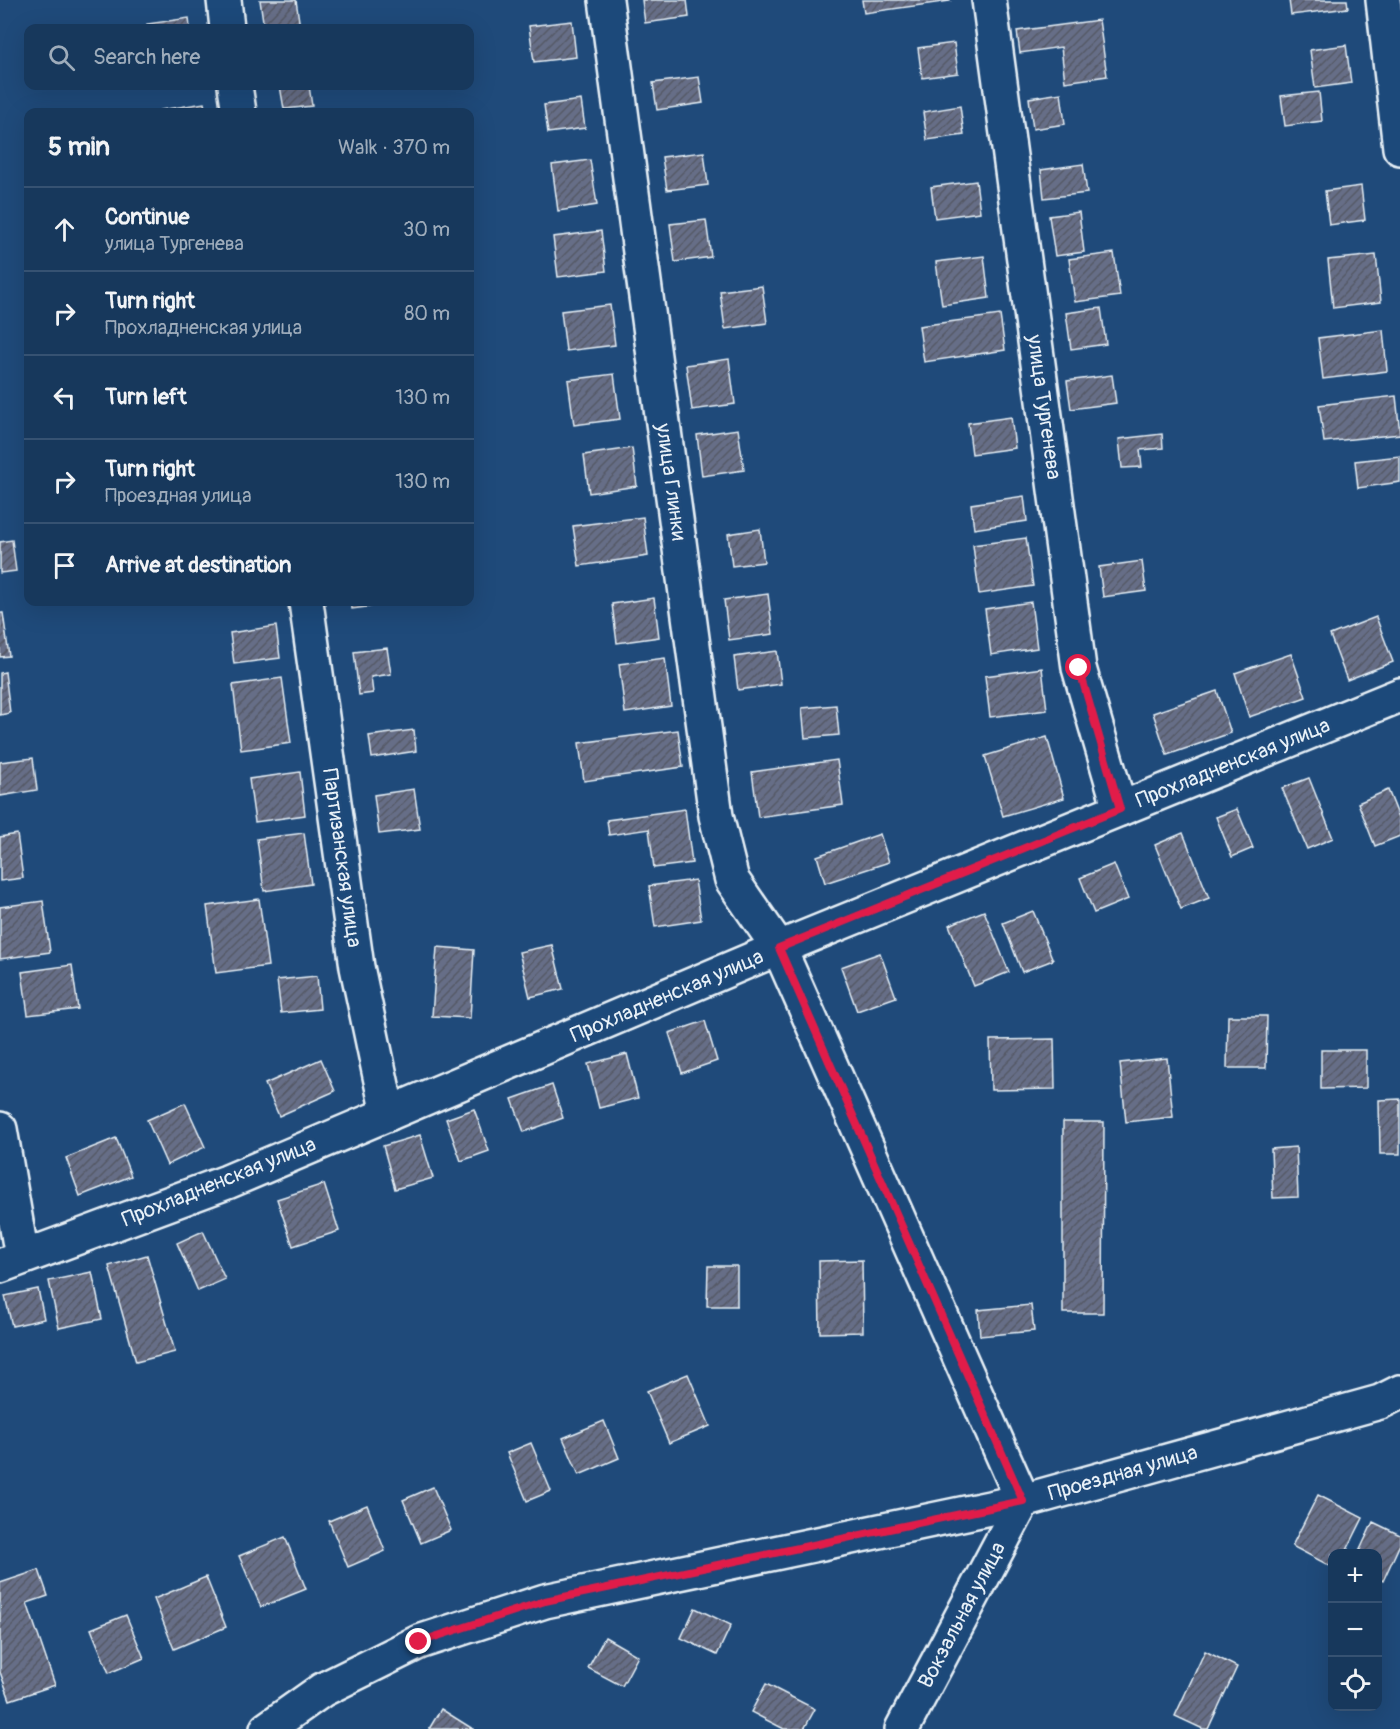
<!DOCTYPE html>
<meta charset="utf-8">
<style>
:root{--surface:#17385c;--page:#244365;--text:#f1f3f6;--muted:#9eacbb;--line:#365272}
body{margin:0;font-family:Pangolin,sans-serif;background:var(--page);color:var(--text)}
.controls{position:absolute;right:18px;bottom:18px;display:grid;overflow:hidden;border-radius:12px;box-shadow:0 6px 24px #0002}
.controls button{width:54px;height:54px;display:grid;place-items:center;padding:0;border:0;border-bottom:2px solid var(--line);background:var(--surface);color:var(--text);font:30px sans-serif}
.stop{position:absolute;width:18px;height:18px;margin:-14px;border:4px solid #e11d48;border-radius:50%;background:#fff}
.stop.end{background:#e11d48;border-color:#fff;box-shadow:0 2px 6px #0008}
.list{margin:0;padding:0;list-style:none}
h2{display:flex;justify-content:space-between;align-items:center;height:78px;margin:0;padding:0 24px;font-size:26px}
h2 small{font-size:20px;font-weight:400;color:var(--muted)}
.list li{display:grid;grid-template-columns:39px 1fr auto;gap:18px;align-items:center;box-sizing:border-box;height:84px;padding:0 24px;border-top:2px solid var(--line)}
.list b{display:block;font-size:22px;white-space:nowrap}
.list p{margin:0;font-size:20px;white-space:nowrap;color:var(--muted)}
.list em{font-size:20px;font-style:normal;color:var(--muted)}
.icon{flex:none;width:33px;height:33px;fill:none;stroke:currentColor;stroke-width:2;stroke-linecap:round;stroke-linejoin:round}
.map{position:relative;flex:none;width:1400px;height:1729px;overflow:hidden}
.search{position:absolute;background:var(--surface);box-shadow:0 6px 24px #0002;left:24px;top:24px;width:450px;height:66px;display:flex;align-items:center;gap:15px;box-sizing:border-box;padding:0 21px;border-radius:12px;color:var(--muted);font-size:22px}
.panel{position:absolute;background:var(--surface);box-shadow:0 6px 24px #0002;left:24px;top:108px;width:450px;height:498px;border-radius:12px}
.map>svg:first-child{display:block}
.building{fill:url(#building-hatch);stroke:#e8f1f8;stroke-width:1.5}
.lines{fill:none;stroke-linecap:round;stroke-linejoin:round}
.street-casing{stroke:#e8f1f8;stroke-width:38}
.secondary-casing{stroke:#e8f1f8;stroke-width:38}
.street{stroke:#1f4a7a;stroke-width:33}
.secondary{stroke:#1f4a7a;stroke-width:33}
.route{stroke:#e11d48;stroke-width:8}
.labels{text-anchor:middle;dominant-baseline:central;stroke-width:6;stroke-linejoin:round;paint-order:stroke}
.street-label{font-size:21px;fill:#e8f1f8;stroke:#1f4a7a}
</style>
<div class="map">
<svg width="1400" height="1729" viewBox="0 0 1400 1729">
<defs>
<pattern id="building-hatch" width="6" height="6" patternUnits="userSpaceOnUse" patternTransform="scale(1.5)"><rect width="6" height="6" fill="#666e87"/><path d="M-1 1l2-2M0 6l6-6M5 7l2-2" fill="none" stroke="#545965"/></pattern>
</defs>
<rect width="100%" height="100%" fill="#1f4a7a"/>
<filter id="ink" filterUnits="userSpaceOnUse"><feTurbulence type="fractalNoise" baseFrequency=".0167" numOctaves="2"/><feDisplacementMap in="SourceGraphic" scale="12" xChannelSelector="R" yChannelSelector="G"/><feConvolveMatrix kernelMatrix="1 2 1 2 8 2 1 2 1" color-interpolation-filters="sRGB"/></filter>
<g filter="url(#ink)">
<!-- building -->
<g class="building">
<polygon points="260,0 296,0 300,28 264,28"/>
<polygon points="642,0 687,0 689,17 645,23"/>
<polygon points="862,0 949,0 950,1 864,13"/>
<polygon points="1289,0 1347,0 1348,8 1291,15"/>
<polygon points="189,18 190,28 148,28 147,24"/>
<polygon points="1099,20 1107,76 1065,82 1061,47 1020,53 1017,31"/>
<polygon points="572,21 576,57 534,62 529,26"/>
<polygon points="954,43 958,73 922,78 918,48"/>
<polygon points="1346,45 1351,83 1315,88 1310,50"/>
<polygon points="699,77 703,103 657,110 653,83"/>
<polygon points="280,86 309,86 312,106 284,109"/>
<polygon points="1319,92 1322,121 1285,126 1281,96"/>
<polygon points="1061,93 1065,124 1033,129 1029,98"/>
<polygon points="581,100 585,128 548,133 544,105"/>
<polygon points="204,103 206,112 161,112 161,110"/>
<polygon points="960,106 964,135 927,140 923,112"/>
<polygon points="704,152 708,185 667,190 662,157"/>
<polygon points="590,160 597,205 558,211 552,165"/>
<polygon points="1083,164 1087,193 1044,198 1041,170"/>
<polygon points="976,181 980,212 935,218 931,187"/>
<polygon points="1361,186 1365,220 1329,225 1325,191"/>
<polygon points="1079,212 1084,252 1055,256 1049,216"/>
<polygon points="706,220 711,257 675,262 670,224"/>
<polygon points="601,231 606,271 558,277 553,237"/>
<polygon points="1114,253 1120,296 1075,302 1069,259"/>
<polygon points="1376,255 1381,302 1333,308 1328,260"/>
<polygon points="984,256 989,298 942,305 936,262"/>
<polygon points="762,286 767,323 725,329 720,291"/>
<polygon points="610,305 615,345 566,351 561,311"/>
<polygon points="1101,308 1106,344 1071,349 1066,313"/>
<polygon points="1000,315 1005,350 924,362 919,326"/>
<polygon points="1383,330 1387,371 1323,379 1318,338"/>
<polygon points="729,359 735,404 692,410 686,365"/>
<polygon points="614,374 620,419 574,425 568,380"/>
<polygon points="1112,375 1116,403 1071,409 1067,381"/>
<polygon points="1396,396 1400,434 1324,442 1319,405"/>
<polygon points="1011,417 1015,448 972,454 968,423"/>
<polygon points="738,429 744,470 702,476 697,435"/>
<polygon points="1162,434 1163,448 1140,450 1142,467 1122,468 1119,439"/>
<polygon points="632,448 637,486 589,493 584,455"/>
<polygon points="1400,456 1400,482 1358,488 1355,461"/>
<polygon points="1024,496 1027,521 974,529 971,504"/>
<polygon points="643,517 648,556 579,566 573,526"/>
<polygon points="760,529 764,562 732,566 728,534"/>
<polygon points="1026,538 1033,586 979,594 973,545"/>
<polygon points="12,540 16,571 0,573 0,542"/>
<polygon points="1142,561 1146,591 1103,597 1099,567"/>
<polygon points="768,594 773,634 729,640 724,600"/>
<polygon points="654,598 659,637 617,643 612,604"/>
<polygon points="351,602 397,602 397,603 352,609"/>
<polygon points="1031,602 1037,648 991,655 985,609"/>
<polygon points="0,613 3,613 9,656 0,657"/>
<polygon points="1376,617 1393,662 1347,680 1330,635"/>
<polygon points="276,626 280,658 234,664 230,633"/>
<polygon points="387,648 391,674 371,677 373,693 359,695 354,652"/>
<polygon points="777,651 781,684 738,690 734,657"/>
<polygon points="1291,654 1306,697 1249,717 1235,673"/>
<polygon points="665,658 671,706 625,713 619,664"/>
<polygon points="1042,668 1047,710 990,717 985,676"/>
<polygon points="5,672 10,713 0,715 0,673"/>
<polygon points="282,678 291,743 241,750 233,685"/>
<polygon points="1217,691 1231,733 1167,755 1153,713"/>
<polygon points="836,705 839,735 805,738 802,708"/>
<polygon points="414,730 416,751 372,758 369,736"/>
<polygon points="678,730 683,767 584,781 579,743"/>
<polygon points="1047,737 1064,798 1003,816 985,756"/>
<polygon points="33,758 37,790 0,796 0,762"/>
<polygon points="837,760 843,805 758,817 752,772"/>
<polygon points="300,772 305,815 255,822 249,779"/>
<polygon points="1309,778 1333,838 1307,849 1282,788"/>
<polygon points="414,789 420,829 379,834 374,795"/>
<polygon points="1388,790 1400,820 1400,836 1375,846 1358,803"/>
<polygon points="685,809 692,863 654,868 649,829 609,835 607,820"/>
<polygon points="1237,809 1253,848 1232,857 1216,817"/>
<polygon points="304,833 311,884 264,891 257,839"/>
<polygon points="1183,833 1209,898 1181,909 1155,845"/>
<polygon points="17,834 23,878 0,881 0,837"/>
<polygon points="880,834 889,862 825,883 817,856"/>
<polygon points="1114,864 1128,899 1094,913 1080,878"/>
<polygon points="695,880 701,920 655,927 649,886"/>
<polygon points="259,899 268,966 216,973 207,906"/>
<polygon points="43,901 50,952 0,959 0,907"/>
<polygon points="984,911 1009,972 974,986 949,925"/>
<polygon points="1033,911 1053,960 1022,972 1003,923"/>
<polygon points="552,945 563,989 530,997 519,952"/>
<polygon points="437,947 474,950 470,1018 432,1016"/>
<polygon points="880,953 896,997 857,1011 841,967"/>
<polygon points="72,965 78,1009 28,1015 22,972"/>
<polygon points="317,976 320,1009 281,1013 277,980"/>
<polygon points="1228,1016 1267,1016 1266,1068 1227,1068"/>
<polygon points="705,1021 717,1061 682,1073 669,1033"/>
<polygon points="1054,1039 1055,1089 991,1090 990,1040"/>
<polygon points="1321,1050 1366,1050 1366,1088 1321,1089"/>
<polygon points="627,1054 638,1098 599,1108 588,1064"/>
<polygon points="1167,1058 1173,1117 1126,1122 1120,1063"/>
<polygon points="321,1059 335,1091 279,1116 265,1084"/>
<polygon points="552,1085 563,1118 524,1132 512,1099"/>
<polygon points="1400,1099 1400,1154 1380,1154 1379,1100"/>
<polygon points="185,1103 205,1147 167,1165 147,1120"/>
<polygon points="474,1109 489,1151 461,1161 446,1119"/>
<polygon points="1063,1122 1104,1122 1103,1313 1063,1313"/>
<polygon points="420,1135 433,1178 395,1189 383,1146"/>
<polygon points="116,1138 131,1176 80,1196 66,1158"/>
<polygon points="1296,1147 1298,1197 1273,1198 1271,1149"/>
<polygon points="324,1184 339,1231 293,1246 277,1199"/>
<polygon points="203,1231 225,1279 198,1291 177,1243"/>
<polygon points="147,1255 175,1352 136,1362 109,1266"/>
<polygon points="862,1260 863,1332 820,1333 819,1261"/>
<polygon points="708,1266 737,1266 737,1306 707,1306"/>
<polygon points="92,1272 102,1319 59,1328 49,1281"/>
<polygon points="38,1289 44,1319 12,1326 5,1296"/>
<polygon points="1031,1305 1034,1331 980,1336 978,1310"/>
<polygon points="688,1374 710,1426 669,1443 647,1391"/>
<polygon points="604,1421 619,1458 579,1475 563,1438"/>
<polygon points="531,1443 551,1491 527,1501 507,1453"/>
<polygon points="433,1487 451,1530 421,1543 403,1500"/>
<polygon points="1318,1495 1363,1518 1345,1554 1332,1554 1332,1567 1292,1546"/>
<polygon points="367,1505 385,1551 348,1567 329,1521"/>
<polygon points="1373,1522 1400,1535 1400,1544 1383,1581 1378,1578 1378,1554 1358,1554"/>
<polygon points="285,1537 306,1589 261,1607 239,1556"/>
<polygon points="39,1570 48,1596 27,1603 55,1685 10,1700 0,1672 0,1583"/>
<polygon points="206,1577 226,1627 174,1649 154,1599"/>
<polygon points="695,1608 731,1625 717,1655 681,1638"/>
<polygon points="126,1615 144,1658 109,1673 91,1629"/>
<polygon points="605,1637 638,1656 622,1686 588,1668"/>
<polygon points="1205,1651 1237,1667 1208,1729 1203,1729 1175,1716"/>
<polygon points="766,1684 815,1709 804,1729 784,1729 751,1712"/>
<polygon points="441,1709 473,1729 429,1729"/>
</g>
<g class="lines">
<defs>
<g id="street">
<polyline points="224,0 227,28"/>
<polyline points="606,0 716,816 732,880 779,948 1023,1501"/>
<polyline points="989,0 1079,668 1120,809"/>
<polyline points="1383,0 1400,148"/>
<polyline points="235,86 239,112"/>
<polyline points="306,602 357,967 388,1114"/>
<polyline points="0,1129 22,1257"/>
<polyline points="0,1266 227,1182 779,948 1400,695"/>
</g>
<g id="secondary">
<polyline points="267,1729 322,1690 419,1642 545,1601 1023,1501 1380,1402 1400,1392"/>
<polyline points="902,1729 1023,1501"/>
</g>
</defs>
<!-- street casing -->
<use href="#street" class="street-casing"/>
<!-- secondary casing -->
<use href="#secondary" class="secondary-casing"/>
<!-- street -->
<use href="#street" class="street"/>
<!-- secondary -->
<use href="#secondary" class="secondary"/>
</g>
</g>
<g class="lines" filter="url(#ink)">
<!-- route -->
<polyline class="route" points="419,1642 545,1601 1023,1501 779,948 1120,809 1079,668"/>
</g>
<g class="labels">
<!-- street labels -->
<g class="street-label">
<text transform="translate(1044 407) rotate(82)">улица Тургенева</text>
<text transform="translate(671 482) rotate(82)">улица Глинки</text>
<text transform="translate(1233 763) rotate(-22)">Прохладненская улица</text>
<text transform="translate(342 858) rotate(82)">Партизанская улица</text>
<text transform="translate(667 996) rotate(-23)">Прохладненская улица</text>
<text transform="translate(219 1182) rotate(-22)">Прохладненская улица</text>
<text transform="translate(1123 1473) rotate(-16)">Проездная улица</text>
<text transform="translate(962 1615) rotate(-62)">Вокзальная улица</text>
</g>
</g>
</svg>
<div class="controls">
<button>+</button>
<button>−</button>
<button><svg class="icon" aria-label="locate" viewBox="0 0 24 24"><circle cx="12" cy="12" r="6"/><path d="M12 2v4M12 18v4M2 12h4M18 12h4"/></svg></button>
</div>
<div class="stop" style="left:1079px;top:668px"></div>
<div class="stop end" style="left:419px;top:1642px"></div>
<div class="search"><svg class="icon" aria-label="search" viewBox="0 0 24 24"><circle cx="10" cy="10" r="6"/><path d="M15 15l6 6"/></svg>Search here</div>
<section class="panel">
<h2>5 min<small>Walk · 370 m</small></h2>
<ul class="list">
<li><svg class="icon" aria-label="ahead" viewBox="0 0 24 24"><path d="M12 20V5M6 11l6-6 6 6"/></svg><div><b>Continue</b><p>улица Тургенева</p></div><em>30 m</em></li>
<li><svg class="icon" aria-label="right" viewBox="0 0 24 24"><path d="M7 20v-9h11M14 6l5 5-5 5"/></svg><div><b>Turn right</b><p>Прохладненская улица</p></div><em>80 m</em></li>
<li><svg class="icon" aria-label="left" viewBox="0 0 24 24"><path d="M17 20v-9H6M10 6l-5 5 5 5"/></svg><div><b>Turn left</b></div><em>130 m</em></li>
<li><svg class="icon" aria-label="right" viewBox="0 0 24 24"><path d="M7 20v-9h11M14 6l5 5-5 5"/></svg><div><b>Turn right</b><p>Проездная улица</p></div><em>130 m</em></li>
<li><svg class="icon" aria-label="arrive" viewBox="0 0 24 24"><path d="M6 21V4h12l-3 4 3 4H6"/></svg><div><b>Arrive at destination</b></div></li>
</ul>
</section>
</div>
